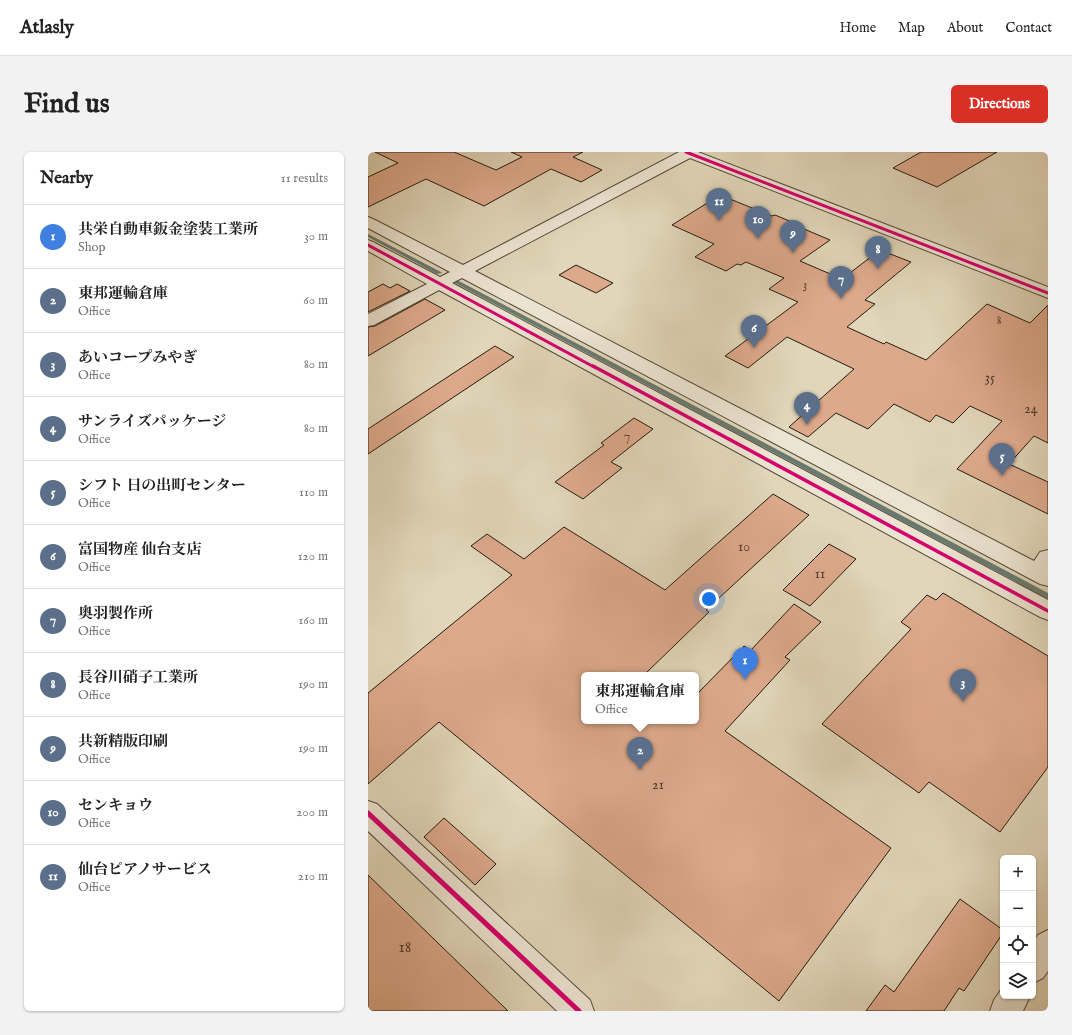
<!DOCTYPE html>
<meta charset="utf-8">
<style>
:root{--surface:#fff;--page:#f2f2f2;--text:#222;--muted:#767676;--line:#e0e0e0;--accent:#d93025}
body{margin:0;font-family:"IM FELL English","Noto Serif JP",serif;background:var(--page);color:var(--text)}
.controls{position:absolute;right:12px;bottom:12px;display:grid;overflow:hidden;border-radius:6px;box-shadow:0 1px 3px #0004}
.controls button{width:36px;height:36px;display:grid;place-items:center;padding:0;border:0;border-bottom:1px solid var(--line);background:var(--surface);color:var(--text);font:20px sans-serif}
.you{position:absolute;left:341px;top:447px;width:14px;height:14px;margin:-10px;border:3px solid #fff;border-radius:50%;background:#1a73e8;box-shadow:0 0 0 6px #1a73e833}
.badge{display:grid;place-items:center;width:26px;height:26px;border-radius:50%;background:var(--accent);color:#fff;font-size:13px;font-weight:700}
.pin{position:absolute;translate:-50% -33px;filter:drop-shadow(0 1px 2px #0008)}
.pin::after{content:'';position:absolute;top:21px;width:14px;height:12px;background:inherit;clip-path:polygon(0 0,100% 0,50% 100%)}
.popup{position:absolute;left:213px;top:520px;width:118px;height:52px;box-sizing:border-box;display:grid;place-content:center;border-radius:6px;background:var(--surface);filter:drop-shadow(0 1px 3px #0005);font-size:13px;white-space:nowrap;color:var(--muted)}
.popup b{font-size:15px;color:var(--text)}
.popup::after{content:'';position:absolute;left:50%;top:100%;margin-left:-8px;border:8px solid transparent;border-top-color:var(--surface)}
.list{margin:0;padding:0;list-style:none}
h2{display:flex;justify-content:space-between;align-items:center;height:52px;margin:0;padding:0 16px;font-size:17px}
h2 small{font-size:13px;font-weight:400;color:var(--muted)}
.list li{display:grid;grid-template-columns:26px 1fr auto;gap:12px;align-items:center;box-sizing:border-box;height:64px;padding:0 16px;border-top:1px solid var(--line)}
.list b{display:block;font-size:15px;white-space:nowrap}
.list p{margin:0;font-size:13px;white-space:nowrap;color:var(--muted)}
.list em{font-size:13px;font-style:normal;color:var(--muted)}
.icon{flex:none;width:22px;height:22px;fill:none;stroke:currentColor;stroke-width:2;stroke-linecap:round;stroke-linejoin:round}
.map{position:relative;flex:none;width:680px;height:859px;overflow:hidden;border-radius:6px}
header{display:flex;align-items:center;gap:24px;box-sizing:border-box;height:56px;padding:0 20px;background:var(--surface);border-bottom:1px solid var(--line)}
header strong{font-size:19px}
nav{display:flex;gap:22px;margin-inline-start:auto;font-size:14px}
.intro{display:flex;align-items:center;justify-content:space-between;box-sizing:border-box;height:96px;padding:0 24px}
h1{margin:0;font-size:28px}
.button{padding:10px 18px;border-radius:6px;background:var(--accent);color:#fff;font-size:14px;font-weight:700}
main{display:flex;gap:24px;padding:0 24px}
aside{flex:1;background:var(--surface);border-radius:6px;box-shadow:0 1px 3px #0004}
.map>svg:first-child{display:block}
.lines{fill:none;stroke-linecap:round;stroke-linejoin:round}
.stream{fill:#687a6f;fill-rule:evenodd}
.building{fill:#dda98b;stroke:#251c11}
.minor-casing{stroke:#544a3b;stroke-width:2}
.minor{fill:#ece4d2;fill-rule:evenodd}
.cycleway-far2-casing{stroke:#ece4d2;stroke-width:5}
.cycleway-far1-casing{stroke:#ece4d2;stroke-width:6}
.cycleway-casing{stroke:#ece4d2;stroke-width:8}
.cycleway-far2{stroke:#d6006c;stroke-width:3}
.cycleway-far1{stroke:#d6006c;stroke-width:3.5}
.cycleway{stroke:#d6006c;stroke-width:5}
.labels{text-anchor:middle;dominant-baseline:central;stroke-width:3.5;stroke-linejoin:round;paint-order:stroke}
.far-number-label{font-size:12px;fill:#533f30}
.number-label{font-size:14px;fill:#533f30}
.near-number-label{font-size:17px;fill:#533f30}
</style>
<header>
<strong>Atlasly</strong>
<nav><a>Home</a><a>Map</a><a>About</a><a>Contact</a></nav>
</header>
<div class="intro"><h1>Find us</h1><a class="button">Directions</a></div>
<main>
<aside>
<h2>Nearby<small>11 results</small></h2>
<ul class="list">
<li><span class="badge" style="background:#3f7fe0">1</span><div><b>共栄自動車鈑金塗装工業所</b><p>Shop</p></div><em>30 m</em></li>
<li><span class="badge" style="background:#5c6f8a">2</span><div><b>東邦運輸倉庫</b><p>Office</p></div><em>60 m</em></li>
<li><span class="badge" style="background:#5c6f8a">3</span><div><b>あいコープみやぎ</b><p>Office</p></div><em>80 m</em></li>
<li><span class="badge" style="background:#5c6f8a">4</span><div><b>サンライズパッケージ</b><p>Office</p></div><em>80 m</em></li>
<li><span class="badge" style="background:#5c6f8a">5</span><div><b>シフト 日の出町センター</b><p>Office</p></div><em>110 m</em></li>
<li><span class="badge" style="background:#5c6f8a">6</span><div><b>富国物産 仙台支店</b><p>Office</p></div><em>120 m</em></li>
<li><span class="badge" style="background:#5c6f8a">7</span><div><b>奥羽製作所</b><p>Office</p></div><em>160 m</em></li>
<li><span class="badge" style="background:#5c6f8a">8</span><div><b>長谷川硝子工業所</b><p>Office</p></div><em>190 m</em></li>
<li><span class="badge" style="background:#5c6f8a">9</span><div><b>共新精版印刷</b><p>Office</p></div><em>190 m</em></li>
<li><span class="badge" style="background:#5c6f8a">10</span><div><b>センキョウ</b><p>Office</p></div><em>200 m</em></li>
<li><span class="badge" style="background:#5c6f8a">11</span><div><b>仙台ピアノサービス</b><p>Office</p></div><em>210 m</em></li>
</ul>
</aside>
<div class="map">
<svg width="680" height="859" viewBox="0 0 680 859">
<rect width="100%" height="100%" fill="#e1d6b9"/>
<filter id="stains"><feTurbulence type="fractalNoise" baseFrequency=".005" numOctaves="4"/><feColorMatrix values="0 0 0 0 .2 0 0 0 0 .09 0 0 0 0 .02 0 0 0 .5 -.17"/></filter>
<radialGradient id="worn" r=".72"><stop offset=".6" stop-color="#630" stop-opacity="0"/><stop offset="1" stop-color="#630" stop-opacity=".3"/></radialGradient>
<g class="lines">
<!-- stream -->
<g class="stream">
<polygon points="0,82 73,120 74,121 69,122 0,85"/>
<polygon points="89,128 680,441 680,447 87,131 87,129"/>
</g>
</g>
<!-- building -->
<g class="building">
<polygon points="7,0 86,0 128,18 154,5 143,0 215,0 205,5 234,18 213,30 183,17 116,54 58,27 0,55 0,25 30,11"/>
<polygon points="553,0 629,0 569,35 525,16"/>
<polygon points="352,43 404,64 407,63 431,73 429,74 462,88 432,109 474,127 512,98 543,110 497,148 507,152 479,175 516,192 518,190 558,208 619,152 662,171 680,153 680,291 666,284 641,312 680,330 680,362 589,317 634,269 602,254 585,271 568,263 562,270 526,252 500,277 468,261 440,285 421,275 486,217 419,185 380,216 357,204 430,150 401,137 416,126 378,110 373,113 369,112 358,119 327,105 346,92 304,73"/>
<polygon points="208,113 245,131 228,141 191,123"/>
<polygon points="15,132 22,136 29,132 42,139 0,160 0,140"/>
<polygon points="57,147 77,158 0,204 0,175 7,174"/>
<polygon points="127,194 146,205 0,302 0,277"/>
<polygon points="266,266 285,277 243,310 254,316 215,347 187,330 236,293 233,291"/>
<polygon points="405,342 441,363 338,458 341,460 276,523 216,523 216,569 328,569 328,543 376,494 383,498 426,452 453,470 417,505 422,508 357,579 523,696 411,849 71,570 0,632 0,541 144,423 103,394 119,382 156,407 196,375 297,438"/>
<polygon points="461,392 488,407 442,454 415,438"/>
<polygon points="575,441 680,504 680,615 632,680 561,630 551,641 454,572 543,477 533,470 559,443 568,448"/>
<polygon points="76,666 128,712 107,733 56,685"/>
<polygon points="0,723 140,859 0,859"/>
<polygon points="592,747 635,778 635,781 596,839 591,836 576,859 498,859 517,833 526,840"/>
</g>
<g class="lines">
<defs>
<g id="minor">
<polygon points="311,0 330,0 680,135 680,146 322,6 107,119 666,409 672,400 680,398 680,434 672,432 94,126 84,131 680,448 680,468 672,465 71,138 6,173 0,174 0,162 59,132 0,99 0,88 5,90 72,125 82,120 0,76 0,65 5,67 95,113"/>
<polygon points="0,649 9,652 222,848 226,859 189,859 0,679"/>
<polygon points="680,778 680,819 675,826 665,831 665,790 670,783"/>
<polygon points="635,835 635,844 662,844 655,859 622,859 626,848"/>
</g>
</defs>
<!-- minor casing -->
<use href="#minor" class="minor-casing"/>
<!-- minor -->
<use href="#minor" class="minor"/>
<defs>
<g id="cycleway-far2">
<polyline points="318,0 680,141"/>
<polyline points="0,93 226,215"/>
</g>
<polyline id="cycleway-far1" points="225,214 680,459"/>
<polyline id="cycleway" points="0,661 211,859"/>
</defs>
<!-- cycleway-far2 casing -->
<use href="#cycleway-far2" class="cycleway-far2-casing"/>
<!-- cycleway-far1 casing -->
<use href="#cycleway-far1" class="cycleway-far1-casing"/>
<!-- cycleway casing -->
<use href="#cycleway" class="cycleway-casing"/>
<!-- cycleway-far2 -->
<use href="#cycleway-far2" class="cycleway-far2"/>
<!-- cycleway-far1 -->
<use href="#cycleway-far1" class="cycleway-far1"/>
<!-- cycleway -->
<use href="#cycleway" class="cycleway"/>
</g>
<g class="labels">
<!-- far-number labels -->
<g class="far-number-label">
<text x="437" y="132">3</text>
<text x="631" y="168">8</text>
</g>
<!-- number labels -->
<g class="number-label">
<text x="622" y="226">35</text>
<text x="663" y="257">24</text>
<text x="259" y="284">7</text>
<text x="376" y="395">10</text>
<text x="452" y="422">11</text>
<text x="290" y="633">21</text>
</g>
<!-- near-number labels -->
<g class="near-number-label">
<text x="37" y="795">18</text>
</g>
</g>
<rect width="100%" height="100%" filter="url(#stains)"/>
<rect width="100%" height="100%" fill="url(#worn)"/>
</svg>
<div class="controls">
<button>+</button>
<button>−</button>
<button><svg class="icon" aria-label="locate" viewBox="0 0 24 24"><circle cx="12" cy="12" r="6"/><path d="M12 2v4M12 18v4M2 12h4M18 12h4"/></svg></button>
<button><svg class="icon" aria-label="layers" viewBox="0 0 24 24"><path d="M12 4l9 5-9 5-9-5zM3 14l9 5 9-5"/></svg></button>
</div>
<div class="you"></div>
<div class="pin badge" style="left:377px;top:528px;background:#3f7fe0">1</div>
<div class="pin badge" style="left:272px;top:618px;background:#5c6f8a">2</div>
<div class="popup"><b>東邦運輸倉庫</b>Office</div>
<div class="pin badge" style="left:595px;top:550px;background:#5c6f8a">3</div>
<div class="pin badge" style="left:439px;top:273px;background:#5c6f8a">4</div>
<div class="pin badge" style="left:634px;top:324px;background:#5c6f8a">5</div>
<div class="pin badge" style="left:386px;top:196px;background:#5c6f8a">6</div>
<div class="pin badge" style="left:473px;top:147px;background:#5c6f8a">7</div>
<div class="pin badge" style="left:510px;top:117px;background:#5c6f8a">8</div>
<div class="pin badge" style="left:425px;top:101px;background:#5c6f8a">9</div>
<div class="pin badge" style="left:390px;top:87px;background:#5c6f8a">10</div>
<div class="pin badge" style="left:351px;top:69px;background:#5c6f8a">11</div>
</div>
</main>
